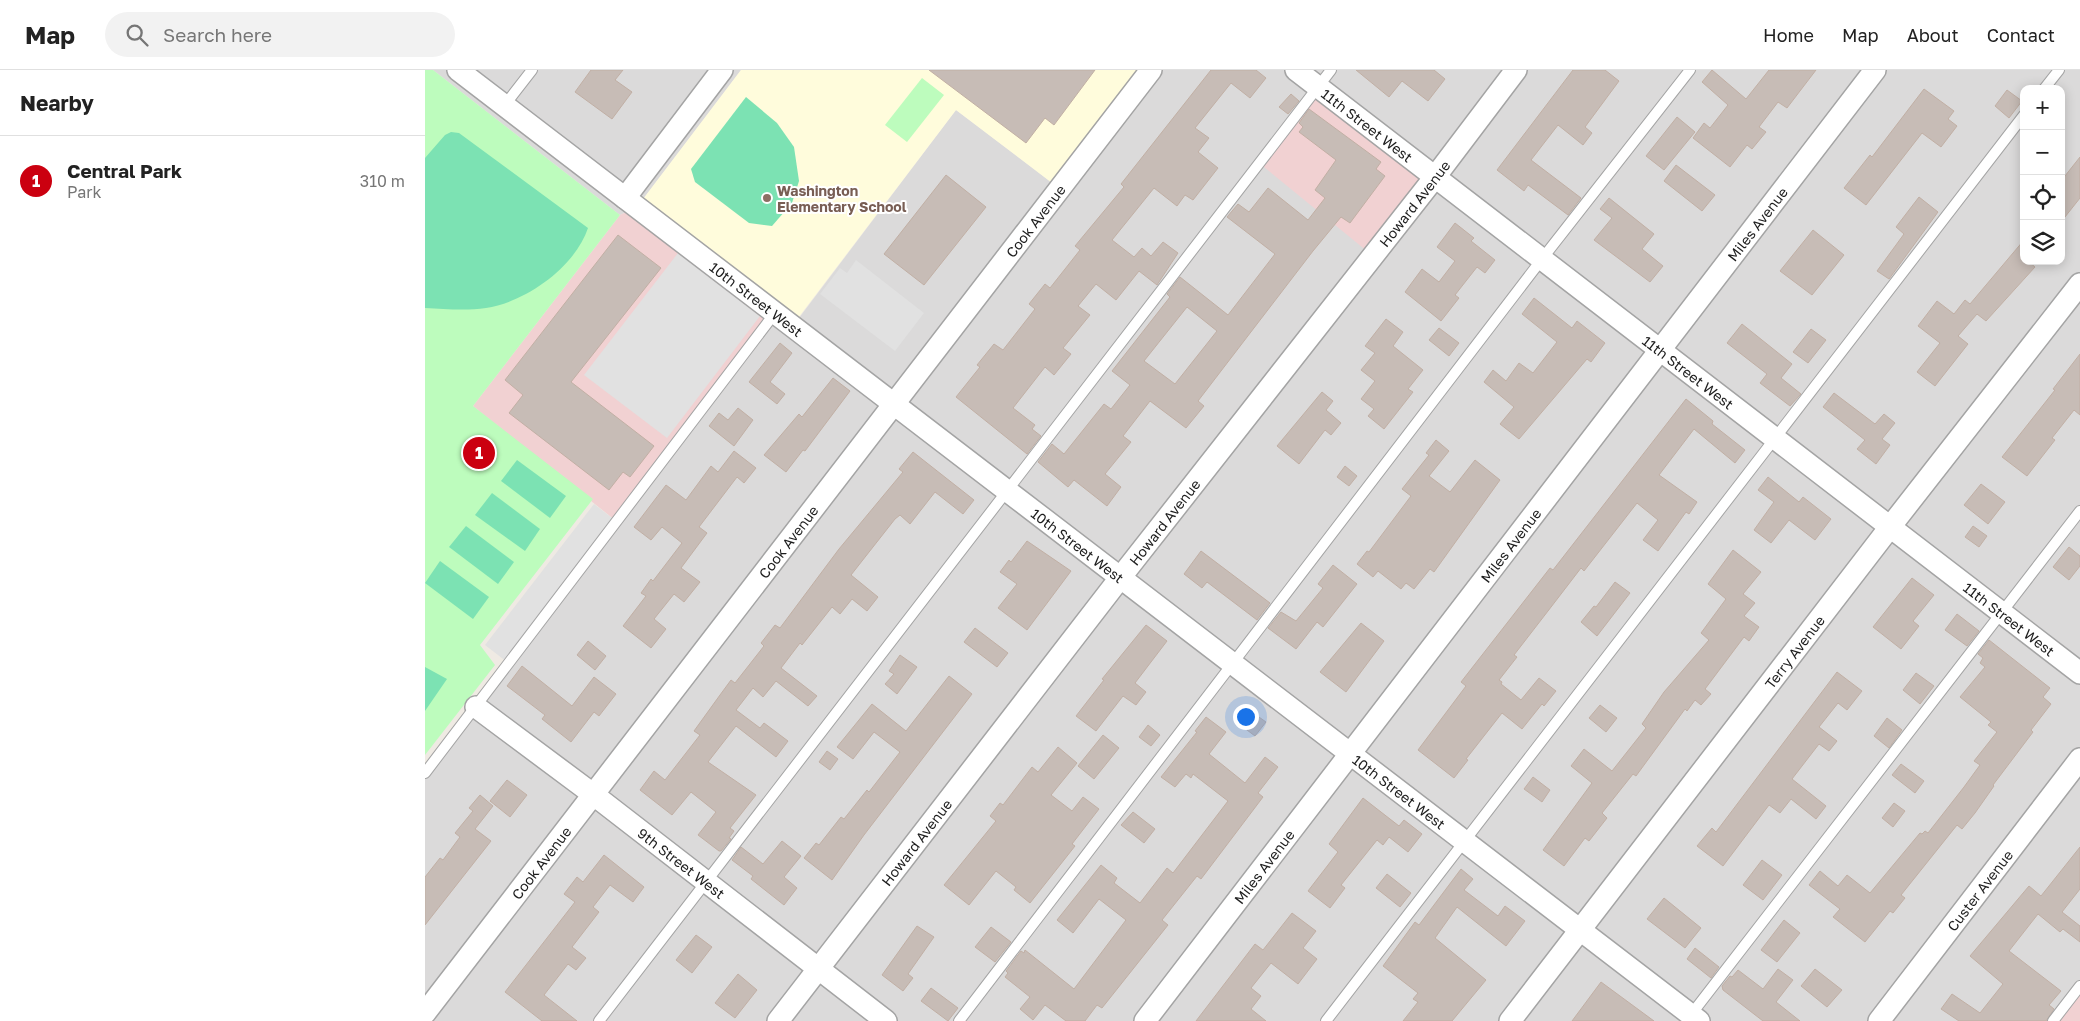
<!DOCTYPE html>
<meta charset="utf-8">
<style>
:root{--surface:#fff;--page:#f2f2f2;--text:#222;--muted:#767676;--line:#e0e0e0;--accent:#cb0010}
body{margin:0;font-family:"Golos Text",sans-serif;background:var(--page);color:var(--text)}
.controls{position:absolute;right:15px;top:15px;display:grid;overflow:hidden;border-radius:10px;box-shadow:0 2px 12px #0003}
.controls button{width:45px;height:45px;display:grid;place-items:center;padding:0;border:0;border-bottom:1px solid var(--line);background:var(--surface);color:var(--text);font:25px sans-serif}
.you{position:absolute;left:820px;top:646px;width:18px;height:18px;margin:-12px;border:4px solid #fff;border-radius:50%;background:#1a73e8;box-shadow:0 0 0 8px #1a73e833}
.badge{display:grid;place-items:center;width:32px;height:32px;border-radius:50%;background:var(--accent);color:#fff;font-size:16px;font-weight:700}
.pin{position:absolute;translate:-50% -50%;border:2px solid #fff;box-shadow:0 1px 5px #0006}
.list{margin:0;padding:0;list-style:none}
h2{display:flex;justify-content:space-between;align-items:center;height:65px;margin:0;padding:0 20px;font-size:21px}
h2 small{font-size:16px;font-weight:400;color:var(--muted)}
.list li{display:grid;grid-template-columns:32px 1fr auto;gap:15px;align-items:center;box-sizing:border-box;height:90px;padding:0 20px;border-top:1px solid var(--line)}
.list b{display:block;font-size:19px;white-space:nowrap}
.list p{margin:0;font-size:16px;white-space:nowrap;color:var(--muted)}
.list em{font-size:16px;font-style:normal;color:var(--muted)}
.icon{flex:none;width:28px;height:28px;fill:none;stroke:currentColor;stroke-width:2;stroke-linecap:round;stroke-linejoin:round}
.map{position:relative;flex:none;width:1655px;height:951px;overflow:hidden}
header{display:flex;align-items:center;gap:30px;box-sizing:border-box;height:70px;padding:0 25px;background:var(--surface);border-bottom:1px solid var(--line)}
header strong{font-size:24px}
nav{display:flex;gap:28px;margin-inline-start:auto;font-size:18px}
.search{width:350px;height:45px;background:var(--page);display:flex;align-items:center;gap:12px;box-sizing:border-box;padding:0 18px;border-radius:28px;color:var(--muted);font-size:19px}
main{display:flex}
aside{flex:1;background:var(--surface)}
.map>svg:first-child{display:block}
.residential{fill:#dbdada;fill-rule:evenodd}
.commercial{fill:#f1d1d2}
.education{fill:#fffcdc}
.park{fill:#bdfcbd}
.pitch{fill:#7ce2b3}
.parking{fill:#e1e1e1}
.building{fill:#c7bcb6;stroke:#c1afa4;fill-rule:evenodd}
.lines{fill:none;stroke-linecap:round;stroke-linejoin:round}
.lane-casing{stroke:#a4a4a4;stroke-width:12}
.street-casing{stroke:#a4a4a4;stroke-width:24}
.lane{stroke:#fff;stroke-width:10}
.street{stroke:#fff;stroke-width:21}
.education-dot{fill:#8d6e63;stroke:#fff;stroke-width:2}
.labels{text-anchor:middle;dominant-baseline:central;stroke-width:4;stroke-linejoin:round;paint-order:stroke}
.street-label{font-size:14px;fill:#1d1d1d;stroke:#fff}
.education-label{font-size:14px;font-weight:bold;fill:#785e54;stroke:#fff;text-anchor:start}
</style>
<header>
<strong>Map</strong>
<div class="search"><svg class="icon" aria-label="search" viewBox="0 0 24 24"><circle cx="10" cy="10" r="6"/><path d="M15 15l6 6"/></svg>Search here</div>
<nav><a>Home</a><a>Map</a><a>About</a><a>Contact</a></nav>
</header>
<main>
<aside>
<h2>Nearby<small></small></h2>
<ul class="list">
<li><span class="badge">1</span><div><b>Central Park</b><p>Park</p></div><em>310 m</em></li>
</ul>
</aside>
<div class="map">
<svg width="1655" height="951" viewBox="0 0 1655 951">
<rect width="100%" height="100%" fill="#efeae3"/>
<!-- residential -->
<g class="residential">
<polygon points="8,0 316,0 212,137 195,145"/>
<path d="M726 0H1655V916L1628 951H0V703L350 243 368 256 531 40 635 119ZM1599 19H1636V191H1599Z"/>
</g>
<!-- commercial -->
<g class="commercial">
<polygon points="893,17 1010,107 948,186 834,93"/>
<polygon points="212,137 350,243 191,451 48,336 195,145"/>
<polygon points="1655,916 1655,951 1628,951"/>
</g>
<!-- education -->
<polygon class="education" points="316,0 726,0 635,119 531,40 367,256 212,137"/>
<!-- park -->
<g class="park">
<polygon points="0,0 8,0 195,145 48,336 168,429 55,575 70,595 0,685"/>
<polygon points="497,8 519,25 482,72 460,55"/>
</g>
<!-- pitch -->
<g class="pitch">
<polygon points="321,27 352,53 369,77 374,111 367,133 347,156 324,153 270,112 266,99"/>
<path d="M26 62 34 63 163 158C150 197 101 232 61 238 41 241 20 239 0 238V88L20 65Z"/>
<polygon points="92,390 141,426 125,448 76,411"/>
<polygon points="67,423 115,459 100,481 50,445"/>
<polygon points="41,456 89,492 73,514 24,477"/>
<polygon points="15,491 64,527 48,549 0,513"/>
<polygon points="0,597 22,609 0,641"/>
</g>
<!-- parking -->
<g class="parking">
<polygon points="253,183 335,246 242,368 159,305"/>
<polygon points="431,190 499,243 470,281 395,224 415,198 422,203"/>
<polygon points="169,434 191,451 82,592 60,575"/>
</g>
<!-- building -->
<g class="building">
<polygon points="166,0 198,0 190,10 207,22 187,49 150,22"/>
<polygon points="504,0 670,0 629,55 620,48 601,73"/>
<polygon points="786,0 831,0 841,8 825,28 806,13 770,58 784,68 773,82 793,98 768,130 760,125 752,136 729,118 687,170 709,187 717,178 726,186 738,172 753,183 732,215 714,201 691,230 671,214 653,236 665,245 638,278 646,284 629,305 620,297 588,338 610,355 607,359 616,366 602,384 531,327 555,297 552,295 569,274 578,280 610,239 604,234 620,214 625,218 655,180 650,176 699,117 696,114"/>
<polygon points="931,0 1009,0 1020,9 1003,31 977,11 964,27"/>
<polygon points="1148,0 1180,0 1194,11 1160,57 1167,63 1158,75 1133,55 1106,90 1156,128 1143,145 1103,115 1099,121 1072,100"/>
<polygon points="1287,0 1321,29 1344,0 1391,0 1362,38 1353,32 1334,57 1341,62 1327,79 1322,75 1305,97 1268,68 1279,53 1285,58 1303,35 1277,12"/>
<polygon points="1499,19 1529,41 1523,49 1532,56 1516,77 1497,63 1441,135 1419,118 1445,85 1447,87"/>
<polygon points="1582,20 1597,31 1584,48 1570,36"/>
<polygon points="866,24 874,31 863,44 854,37"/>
<path d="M884 39 956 92 951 99 960 106 925 153 916 147 888 181 773 331 779 336 761 358 725 331 698 366 706 372 680 404 696 417 682 436 649 410 643 417 613 392 627 374 639 384 679 334 686 339 705 315 687 301 745 227 742 224 755 207 803 245 850 184 802 147 813 134 824 142 843 118 883 150 900 128 890 120 911 90 874 62 878 57 874 53ZM762 237 792 261 750 314 719 291Z"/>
<polygon points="1252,47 1270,62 1239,100 1221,86"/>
<polygon points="1655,87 1655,128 1636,152 1636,111"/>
<polygon points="1251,95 1290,125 1277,141 1239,111"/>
<polygon points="521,105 561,137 499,215 459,184"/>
<polygon points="1494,127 1513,142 1464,209 1452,201 1479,164 1471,157"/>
<polygon points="1184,128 1229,164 1217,179 1238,196 1225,212 1169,170 1187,148 1175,139"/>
<polygon points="1030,153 1049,168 1046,171 1070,190 1060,203 1052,197 1030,225 1034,228 1016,251 980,222 997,199 1014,212 1030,191 1012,177"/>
<polygon points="1388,160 1419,185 1387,225 1355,201"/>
<polygon points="193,165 236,198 146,312 229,376 205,407 198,402 184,420 84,343 98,325 80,310"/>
<polygon points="1599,170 1599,191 1603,191 1610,197 1561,251 1552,244 1533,266 1543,274 1510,316 1492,302 1515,273 1493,256 1512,231 1529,244 1540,230 1545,234"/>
<polygon points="1109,228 1147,258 1152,251 1180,273 1166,292 1162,289 1094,369 1075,354 1089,337 1059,312 1068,300 1081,311 1094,293 1108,303 1132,272 1097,244"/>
<polygon points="961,249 978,262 968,276 998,300 983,319 988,322 959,359 943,346 949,339 936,329 950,311 936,300 950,283 940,276"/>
<polygon points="1317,254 1367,294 1356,308 1376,324 1365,336 1335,313 1342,304 1302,273"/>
<polygon points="1014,258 1034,273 1024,286 1004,270"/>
<polygon points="1386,259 1401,270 1383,293 1368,282"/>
<polygon points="355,273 367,283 345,312 360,324 352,334 324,312"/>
<polygon points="1655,284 1655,345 1649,340 1627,368 1630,370 1602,406 1577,387 1630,320 1628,319"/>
<polygon points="408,308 425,321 380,381 378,380 361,402 339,385 374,344 377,347"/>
<polygon points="897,322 908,331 901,340 916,353 906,365 900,360 874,394 852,376"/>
<polygon points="1409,323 1450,354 1459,344 1470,353 1457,369 1465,375 1451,394 1432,379 1440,370 1398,337"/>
<polygon points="1261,329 1288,351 1287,354 1320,380 1310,393 1269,359 1234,405 1272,432 1264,444 1261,442 1233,481 1218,470 1233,450 1212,433 1159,501 1156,498 1123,541 1089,585 1092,587 1074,610 1077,612 1076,614 1096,630 1114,608 1131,621 1119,636 1117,634 1097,659 1077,643 1041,689 1043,690 1029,708 993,680 1041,616 1036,612 1125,498 1128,500"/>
<polygon points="313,338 328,350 309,376 284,356 294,343 303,350"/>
<polygon points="1011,370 1024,381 1004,406 1025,422 1050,390 1075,410 1009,502 1005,499 989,519 981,513 976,519 953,501 948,507 932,494 942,481 944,482 986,426 977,419 1004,385 1001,383"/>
<polygon points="309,381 331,398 319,413 312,407 274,457 282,463 256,498 275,512 259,532 249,524 229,549 241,559 226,578 198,556 221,526 216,523 226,509 228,511 257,473 237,457 226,470 209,457 241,415 261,430 286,396 293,402"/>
<polygon points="488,382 549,430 538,444 510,422 485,454 475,445 470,449 426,505 453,527 442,541 427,529 415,544 407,537 377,575 375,573 356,598 392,626 383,636 351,611 338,627 328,618 311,640 335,658 339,653 363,671 351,687 311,656 283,692 331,725 305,758 309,761 304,768 306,769 296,781 294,781 273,765 291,742 266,722 247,745 215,720 229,701 240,710 275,665 269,661 295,625 306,610 310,613 339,576 336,573 350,555 355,558 414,479 478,402 474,399"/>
<polygon points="920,396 932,406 924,416 912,407"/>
<polygon points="1343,407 1374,432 1378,427 1406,449 1390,470 1364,450 1346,473 1329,460 1349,432 1333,420"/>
<polygon points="1556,414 1580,432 1563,454 1539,435"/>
<polygon points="1548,456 1562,466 1554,477 1540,467"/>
<polygon points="602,471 646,501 602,560 573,538 592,514 575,502 584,490 586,492"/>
<polygon points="1644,477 1655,486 1655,496 1644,510 1628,497"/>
<polygon points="1308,480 1336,502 1318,524 1330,533 1319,546 1334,557 1324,571 1319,567 1280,619 1286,624 1276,635 1270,630 1262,641 1260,639 1211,706 1208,704 1177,743 1182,748 1164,771 1160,768 1139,796 1118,780 1167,713 1146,696 1159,679 1187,701 1221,658 1217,654 1239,622 1284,570 1276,563 1301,529 1283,514"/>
<polygon points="776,481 845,533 832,550 782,512 777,518 759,504"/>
<polygon points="908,495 932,514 898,557 892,552 871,579 843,558 856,542 871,551 898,518 893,514"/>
<polygon points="1487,508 1509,525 1488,551 1494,556 1476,579 1448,557"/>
<polygon points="1190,512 1205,523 1172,566 1156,552 1169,536 1171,537"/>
<polygon points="1532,544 1554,561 1542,576 1520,560"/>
<polygon points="936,553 959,571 921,622 895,602"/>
<polygon points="721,555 742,571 710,613 721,622 711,635 698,626 671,661 651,646 679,610 677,609"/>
<polygon points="550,558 583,583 572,597 539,572"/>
<polygon points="1564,570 1625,618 1618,627 1626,634 1606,660 1608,662 1568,715 1569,716 1550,743 1537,759 1532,755 1476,825 1480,828 1468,843 1465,841 1440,872 1408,847 1415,839 1384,815 1395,801 1413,816 1422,805 1445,823 1495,763 1497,764 1500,761 1503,763 1539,717 1555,695 1549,691 1572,662 1563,655 1566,652 1535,627 1560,597 1555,593 1558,588 1553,584"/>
<polygon points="163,571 181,586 170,600 152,585"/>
<polygon points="475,585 492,597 472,624 460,614 469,604 464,601"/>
<polygon points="97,596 147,636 169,607 191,624 174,646 169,642 146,672 117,649 120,645 82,616"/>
<polygon points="1412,602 1437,621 1422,640 1413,633 1394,657 1412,671 1404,681 1394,674 1367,709 1401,736 1391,749 1366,729 1355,743 1344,735 1298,796 1272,776 1287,758 1291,762"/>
<polygon points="1491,603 1509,616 1495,634 1478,620"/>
<polygon points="524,606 547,624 439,765 407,810 379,788 391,773 394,775 416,747 419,749 442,720 444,722 475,682 449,662 428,689 412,677 447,634 481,661"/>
<polygon points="1175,635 1192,648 1181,662 1164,648"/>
<polygon points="824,640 841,652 830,666 814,654"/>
<polygon points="781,647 801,662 784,684 820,713 840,687 853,697 833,723 838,727 776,809 772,806 737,850 743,855 677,938 672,935 660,951 641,951 620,935 608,950 595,939 605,927 580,907 583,903 581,901 596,881 599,883 600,880 649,919 701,850 674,829 648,863 632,850 676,795 692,808 689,813 715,833 742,798 748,803 803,731 768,704 766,708 761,704 750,717 736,707 772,662 770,661"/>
<polygon points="1462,648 1477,660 1464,678 1449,666"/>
<polygon points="723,655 735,665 726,676 714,667"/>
<polygon points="678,665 694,678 669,709 653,696"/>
<polygon points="633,677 652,693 626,725 647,741 658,727 674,739 647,774 650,776 605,833 589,820 591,817 571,801 544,835 519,815 571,751 565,746 575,733 578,735 607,697 613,702"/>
<polygon points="402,681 413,689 405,700 394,692"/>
<polygon points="1476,694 1499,711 1490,723 1467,705"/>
<polygon points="1108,707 1125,720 1117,732 1099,719"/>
<polygon points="82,710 102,725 85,747 65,731"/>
<polygon points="55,725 68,736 50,759 66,771 0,855 0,807 15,788 18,790 35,767 30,763 48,741 44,738"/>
<polygon points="938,728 974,756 979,750 997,764 983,782 964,767 958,775 952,770 916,815 920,818 905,838 883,821 913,782 904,774"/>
<polygon points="1469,733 1480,741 1468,757 1457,748"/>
<polygon points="708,742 730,759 719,773 696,755"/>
<polygon points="357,771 376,786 359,807 372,818 359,835 326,809 328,806 307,790 316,777 338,794"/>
<polygon points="1655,777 1655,819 1637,842 1655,856 1655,872 1638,859 1635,862 1613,844 1584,881 1636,921 1624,935 1629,939 1621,951 1534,951 1516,939 1527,924 1555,943 1578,914 1545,886 1604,816 1616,826"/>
<polygon points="179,785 219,817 208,832 185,815 168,837 174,842 147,877 161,888 151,900 143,894 119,925 152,951 117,951 80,922 150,832 139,824 152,807 158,812"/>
<polygon points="1337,790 1357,805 1338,830 1318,815"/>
<polygon points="1036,799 1048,809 1039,820 1073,846 1080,836 1100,851 1081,876 1032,837 1010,868 1061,910 1027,951 978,951 993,932 988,929 993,923 958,896 990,852 994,855"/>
<polygon points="962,804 986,823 975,837 951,818"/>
<polygon points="1239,828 1276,858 1260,878 1222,849"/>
<polygon points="867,843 891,861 878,878 892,889 873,914 846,893 826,918 836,926 826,939 841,951 771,951 830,874 838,880"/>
<polygon points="1359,850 1375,863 1352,892 1336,880"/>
<polygon points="492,856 509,867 483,904 488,908 478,921 457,905"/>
<polygon points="566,857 586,872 570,892 550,877"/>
<polygon points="271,865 287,877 267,903 251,890"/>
<polygon points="1270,878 1294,897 1286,908 1262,889"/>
<polygon points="1353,899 1368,910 1351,932 1375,951 1338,951 1298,920 1297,916 1305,906 1307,907 1313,900 1338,919"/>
<polygon points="1390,899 1417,920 1402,937 1376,916"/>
<polygon points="313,904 332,920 310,948 290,933"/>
<polygon points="1176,912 1229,951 1147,951"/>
<polygon points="506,918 533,938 523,951 496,931"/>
</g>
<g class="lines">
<defs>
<g id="lane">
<polyline points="1619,19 1634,0"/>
<polyline points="79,36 107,0"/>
<polyline points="0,703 350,243"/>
<polyline points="1265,946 1655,441"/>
<polyline points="174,951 906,0"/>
<polyline points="534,951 1117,189 1265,0"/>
<polyline points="901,951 1599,45"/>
<polyline points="1628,951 1655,916"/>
</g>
<g id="street">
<path id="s1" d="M33 0 1274 951"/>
<path id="s2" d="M871 0 1655 603"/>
<polyline points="200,128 297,0"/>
<path id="s3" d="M51 637 169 725 461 951"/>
<path id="s4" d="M0 943 726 0"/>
<path id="s5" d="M353 951 695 508 1010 107 1091 0"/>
<path id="s6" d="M720 951 1450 0"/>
<path id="s7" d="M1085 951 1465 457 1655 214"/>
<path id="s8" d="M1454 951 1655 689"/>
</g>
</defs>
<!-- lane casing -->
<use href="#lane" class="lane-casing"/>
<!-- street casing -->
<use href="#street" class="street-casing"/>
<!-- lane -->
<use href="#lane" class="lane"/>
<!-- street -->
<use href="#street" class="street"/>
</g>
<!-- markers -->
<circle class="education-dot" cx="342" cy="128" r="5"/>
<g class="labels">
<!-- street labels -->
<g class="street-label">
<text stroke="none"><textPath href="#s2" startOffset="90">11th Street West</textPath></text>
<text stroke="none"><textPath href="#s5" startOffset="1036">Howard Avenue</textPath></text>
<text stroke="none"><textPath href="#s4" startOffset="1000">Cook Avenue</textPath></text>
<text stroke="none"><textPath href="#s6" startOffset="1005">Miles Avenue</textPath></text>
<text stroke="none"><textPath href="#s1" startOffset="376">10th Street West</textPath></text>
<text stroke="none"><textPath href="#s2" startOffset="495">11th Street West</textPath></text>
<text stroke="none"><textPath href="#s5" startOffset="631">Howard Avenue</textPath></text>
<text stroke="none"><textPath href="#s4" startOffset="595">Cook Avenue</textPath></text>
<text stroke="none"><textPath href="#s1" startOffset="781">10th Street West</textPath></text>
<text stroke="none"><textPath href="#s6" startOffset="600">Miles Avenue</textPath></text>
<text stroke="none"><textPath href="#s2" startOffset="900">11th Street West</textPath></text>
<text stroke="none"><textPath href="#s7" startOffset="466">Terry Avenue</textPath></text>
<text stroke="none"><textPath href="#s1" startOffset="1186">10th Street West</textPath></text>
<text stroke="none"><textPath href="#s5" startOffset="226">Howard Avenue</textPath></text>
<text stroke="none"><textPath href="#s4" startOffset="190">Cook Avenue</textPath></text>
<text stroke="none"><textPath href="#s3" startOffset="258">9th Street West</textPath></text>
<text stroke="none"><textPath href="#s6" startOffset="195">Miles Avenue</textPath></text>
<text stroke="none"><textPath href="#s8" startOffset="165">Custer Avenue</textPath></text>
</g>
<!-- education labels -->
<g class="education-label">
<text x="352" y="120">Washington<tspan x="352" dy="16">Elementary School</tspan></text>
</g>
</g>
</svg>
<div class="controls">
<button>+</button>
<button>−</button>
<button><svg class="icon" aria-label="locate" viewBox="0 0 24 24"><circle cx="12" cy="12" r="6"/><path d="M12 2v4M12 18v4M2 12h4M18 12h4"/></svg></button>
<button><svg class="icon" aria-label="layers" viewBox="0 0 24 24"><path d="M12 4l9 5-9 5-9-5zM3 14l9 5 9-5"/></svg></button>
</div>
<div class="you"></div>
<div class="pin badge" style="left:54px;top:383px">1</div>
</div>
</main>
